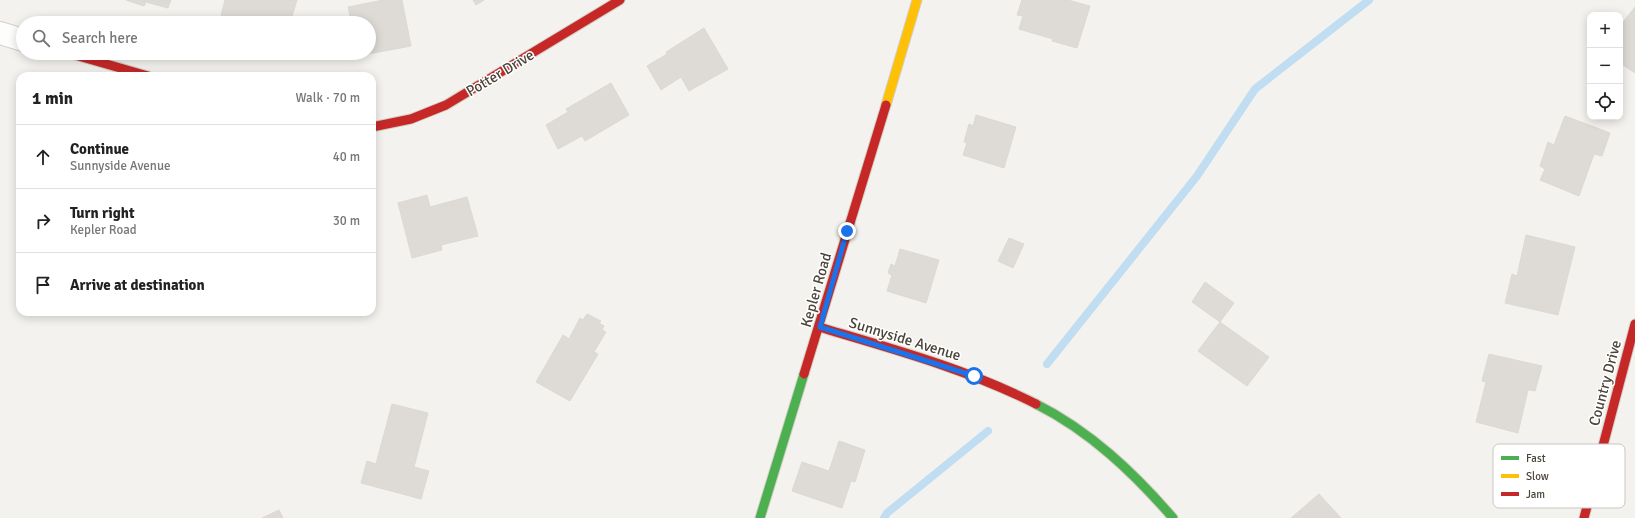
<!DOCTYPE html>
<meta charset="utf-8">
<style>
:root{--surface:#fff;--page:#f2f2f2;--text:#222;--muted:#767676;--line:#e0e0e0}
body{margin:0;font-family:Signika,sans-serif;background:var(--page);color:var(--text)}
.controls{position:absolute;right:12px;top:12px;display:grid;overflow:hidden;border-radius:8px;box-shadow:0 2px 10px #0003}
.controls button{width:36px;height:36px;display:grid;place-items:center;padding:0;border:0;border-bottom:1px solid var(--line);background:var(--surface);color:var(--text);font:20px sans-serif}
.stop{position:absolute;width:12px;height:12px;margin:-9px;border:3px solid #1a73e8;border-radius:50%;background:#fff}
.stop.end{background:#1a73e8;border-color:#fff;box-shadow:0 1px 4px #0008}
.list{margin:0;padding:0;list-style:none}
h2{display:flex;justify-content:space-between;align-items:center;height:52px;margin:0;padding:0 16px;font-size:17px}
h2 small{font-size:13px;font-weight:400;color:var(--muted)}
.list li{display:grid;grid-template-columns:26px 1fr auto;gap:12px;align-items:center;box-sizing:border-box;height:64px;padding:0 16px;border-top:1px solid var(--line)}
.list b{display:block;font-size:15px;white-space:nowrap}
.list p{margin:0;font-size:13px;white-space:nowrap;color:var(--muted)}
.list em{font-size:13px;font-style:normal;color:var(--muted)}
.icon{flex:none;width:22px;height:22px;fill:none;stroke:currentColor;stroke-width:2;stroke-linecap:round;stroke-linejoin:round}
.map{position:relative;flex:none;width:1635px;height:518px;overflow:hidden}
.search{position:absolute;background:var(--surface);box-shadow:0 2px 10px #0003;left:16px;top:16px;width:360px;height:44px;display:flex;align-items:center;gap:10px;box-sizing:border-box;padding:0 14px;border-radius:22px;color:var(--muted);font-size:15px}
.panel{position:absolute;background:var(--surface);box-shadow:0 2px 10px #0003;left:16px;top:72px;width:360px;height:244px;border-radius:12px}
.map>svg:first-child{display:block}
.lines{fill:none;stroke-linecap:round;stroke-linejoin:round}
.stream{stroke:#c0ddf1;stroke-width:8}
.building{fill:#dedbd6;stroke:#dcd9d4}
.street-casing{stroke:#d2d0cb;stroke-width:24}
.fast-casing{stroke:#d3cfc5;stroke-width:11}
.slow-casing{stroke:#d3cfc5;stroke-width:11}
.jam-casing{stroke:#d3cfc5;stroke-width:11}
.street{stroke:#fdfdfc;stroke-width:22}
.fast{stroke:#4caf50;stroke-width:9}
.slow{stroke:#ffc107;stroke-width:9}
.jam{stroke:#c62828;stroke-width:9}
.route{stroke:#1a73e8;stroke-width:5}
.labels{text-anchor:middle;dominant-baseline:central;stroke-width:3;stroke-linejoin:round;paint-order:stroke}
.street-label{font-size:15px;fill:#4b4439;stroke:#fff}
.key{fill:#fff;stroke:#c9c7c4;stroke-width:1}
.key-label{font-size:11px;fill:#4b4439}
</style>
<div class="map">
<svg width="1635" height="518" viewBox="0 0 1635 518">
<rect width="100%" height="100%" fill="#f4f2ee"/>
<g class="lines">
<!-- stream -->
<g class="stream">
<polyline points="1047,364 1197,176 1255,89 1369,0"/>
<polyline points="884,518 887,513 988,431"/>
</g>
</g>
<!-- building -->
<g class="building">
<polygon points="126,0 171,0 168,8 146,2 144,6"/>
<polygon points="225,0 297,0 290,23 247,23 221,15"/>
<polygon points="383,0 402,0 411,46 357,56 357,53 369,53 369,23 352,23 348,7"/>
<polygon points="473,0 484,0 476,5"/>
<polygon points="1022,0 1068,0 1090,6 1077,48 1052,41 1053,39 1019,29 1023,16 1017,15"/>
<polygon points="1635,7 1635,73 1620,63 1620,26"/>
<polygon points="704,28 728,69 689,91 681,77 661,90 647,66 667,54 666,52"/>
<polygon points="332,53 356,53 333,57"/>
<polygon points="611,83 629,115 585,141 582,136 558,149 546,125 568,112 566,109"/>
<polygon points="976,115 1016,127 1004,168 963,155 967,143 964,142 969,124 973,126"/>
<polygon points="1565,116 1610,133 1602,156 1594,154 1579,196 1540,180 1545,169 1540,166 1548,142 1554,145"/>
<polygon points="427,195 430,207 467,197 478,236 441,245 442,250 412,258 398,203"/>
<polygon points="1526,235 1575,247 1558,315 1505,303 1512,274 1517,276"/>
<polygon points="1009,238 1024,244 1013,268 998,261"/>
<polygon points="900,249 939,260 926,303 887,291 892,275 888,273 891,264 895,266"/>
<polygon points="1205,282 1234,303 1220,322 1192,302"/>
<polygon points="587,314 601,321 599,323 604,326 602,330 606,332 594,352 598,354 570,401 536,382 563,335 569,339 580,318 583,320"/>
<polygon points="1220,322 1269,357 1247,386 1198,351"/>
<polygon points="1489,354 1542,366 1535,391 1528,390 1518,433 1476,422 1486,382 1482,381"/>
<polygon points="392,404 428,413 414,467 429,471 421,499 361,483 367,461 376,464"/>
<polygon points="839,441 865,450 855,482 851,481 842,508 792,491 802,462 829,471"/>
<polygon points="1319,494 1341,518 1291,518"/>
<polygon points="279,510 283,518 262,518"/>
</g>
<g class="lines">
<defs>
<polyline id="street" points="0,33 23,40"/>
<g id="fast">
<path d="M1036 404C1090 431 1134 473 1173 518"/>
<polyline points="760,518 804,374"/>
</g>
<polyline id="slow" points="886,105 917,0"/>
<g id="jam">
<polyline points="68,53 148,76"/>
<polyline points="372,127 411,119 446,105 620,0"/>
<path d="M819 327C893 349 967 369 1036 404"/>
<polyline points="804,374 886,105"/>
<polyline points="1584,518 1635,324"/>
</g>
</defs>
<!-- street casing -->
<use href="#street" class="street-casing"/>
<!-- fast casing -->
<use href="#fast" class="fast-casing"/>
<!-- slow casing -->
<use href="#slow" class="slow-casing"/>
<!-- jam casing -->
<use href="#jam" class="jam-casing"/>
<!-- street -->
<use href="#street" class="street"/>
<!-- fast -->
<use href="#fast" class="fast"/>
<!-- slow -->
<use href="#slow" class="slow"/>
<!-- jam -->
<use href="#jam" class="jam"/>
</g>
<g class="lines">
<!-- route -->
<polyline class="route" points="847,231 820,327 974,376"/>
</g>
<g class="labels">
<!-- street labels -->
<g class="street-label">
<text transform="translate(500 73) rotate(-31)">Potter Drive</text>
<text transform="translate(816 290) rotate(-74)">Kepler Road</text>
<text transform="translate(905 339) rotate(17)">Sunnyside Avenue</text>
<text transform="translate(1605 383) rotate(-75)">Country Drive</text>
</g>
</g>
<!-- legend -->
<rect x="1493" y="444" width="132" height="64" rx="6" class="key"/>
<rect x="1501" y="456" width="18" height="4" fill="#4caf50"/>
<rect x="1501" y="474" width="18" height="4" fill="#ffc107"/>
<rect x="1501" y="492" width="18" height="4" fill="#c62828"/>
<g class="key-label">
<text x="1526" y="462">Fast</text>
<text x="1526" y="480">Slow</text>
<text x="1526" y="498">Jam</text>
</g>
</svg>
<div class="controls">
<button>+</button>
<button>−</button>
<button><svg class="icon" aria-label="locate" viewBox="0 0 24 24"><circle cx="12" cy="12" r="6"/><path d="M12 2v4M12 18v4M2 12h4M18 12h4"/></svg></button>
</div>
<div class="stop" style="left:974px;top:376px"></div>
<div class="stop end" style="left:847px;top:231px"></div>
<div class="search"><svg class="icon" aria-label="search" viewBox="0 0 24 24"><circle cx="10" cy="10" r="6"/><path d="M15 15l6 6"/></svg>Search here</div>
<section class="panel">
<h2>1 min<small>Walk · 70 m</small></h2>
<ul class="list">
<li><svg class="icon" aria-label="ahead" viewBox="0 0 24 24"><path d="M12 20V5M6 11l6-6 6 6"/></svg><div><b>Continue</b><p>Sunnyside Avenue</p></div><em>40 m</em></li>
<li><svg class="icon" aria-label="right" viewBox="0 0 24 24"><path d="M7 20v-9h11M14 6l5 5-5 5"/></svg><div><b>Turn right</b><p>Kepler Road</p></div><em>30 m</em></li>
<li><svg class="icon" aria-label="arrive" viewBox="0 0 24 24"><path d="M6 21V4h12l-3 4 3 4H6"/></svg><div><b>Arrive at destination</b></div></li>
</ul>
</section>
</div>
